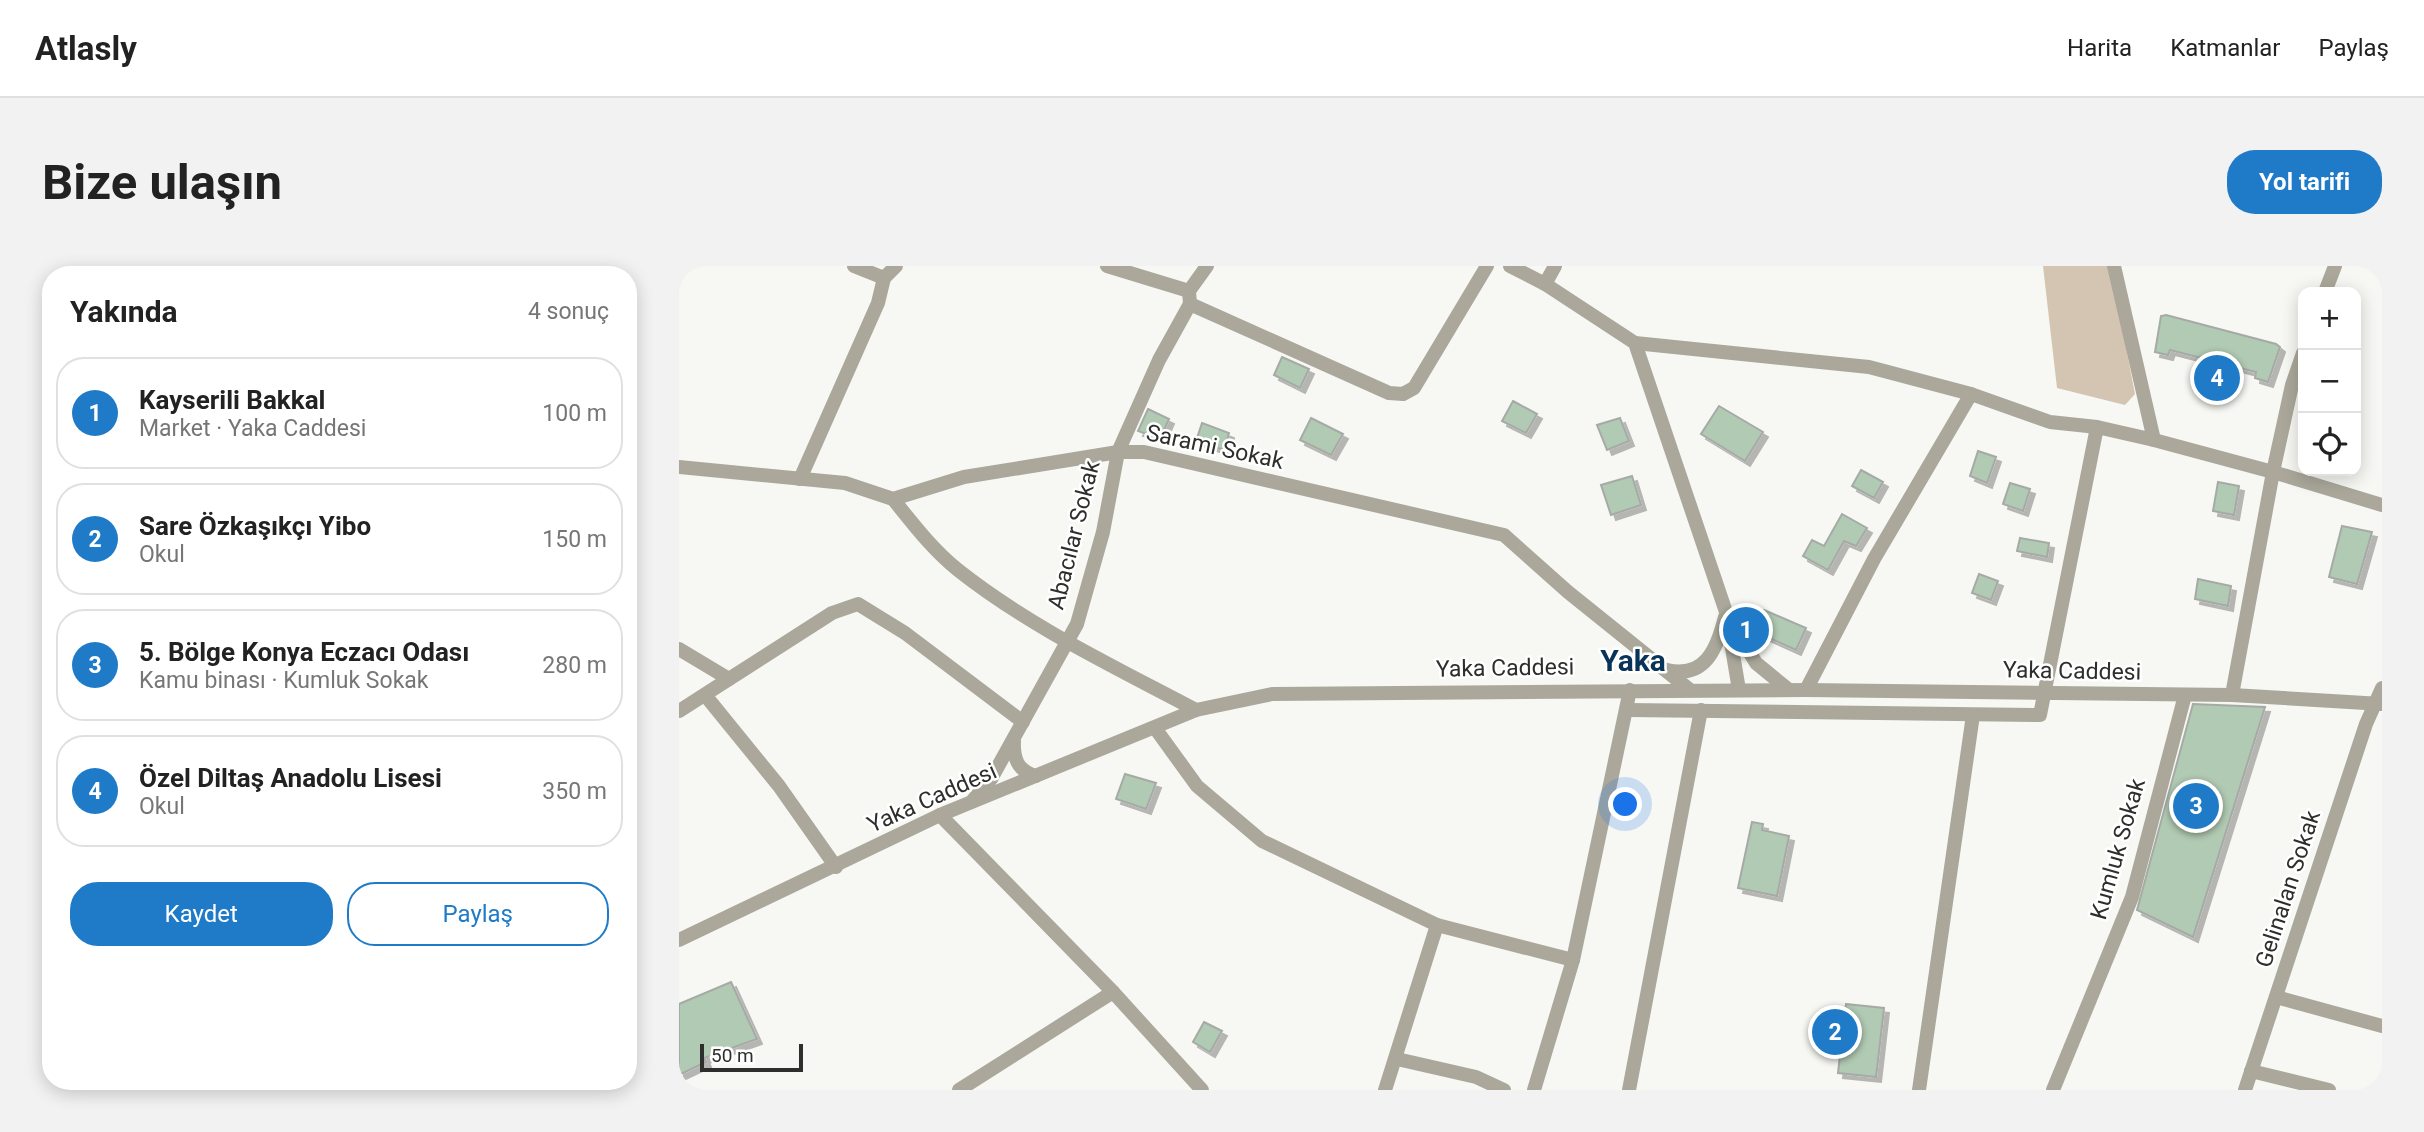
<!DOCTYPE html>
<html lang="tr">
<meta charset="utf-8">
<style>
:root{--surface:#fff;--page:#f2f2f2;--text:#222;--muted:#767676;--line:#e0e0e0;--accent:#1f7bc8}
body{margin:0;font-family:Roboto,sans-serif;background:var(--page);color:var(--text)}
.controls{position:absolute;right:21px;top:21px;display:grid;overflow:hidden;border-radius:14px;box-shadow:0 4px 18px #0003}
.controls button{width:63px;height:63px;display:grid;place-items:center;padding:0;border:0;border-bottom:2px solid var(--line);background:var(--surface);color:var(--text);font:35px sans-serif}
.scale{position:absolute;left:21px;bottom:18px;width:103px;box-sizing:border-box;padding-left:7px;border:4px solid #2e2f2d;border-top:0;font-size:19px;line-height:24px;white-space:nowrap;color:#2e2f2d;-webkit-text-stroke:5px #fff;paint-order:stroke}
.you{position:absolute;left:947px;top:539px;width:24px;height:24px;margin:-18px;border:5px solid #fff;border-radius:50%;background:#1a73e8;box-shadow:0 0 0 10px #1a73e833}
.badge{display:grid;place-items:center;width:46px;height:46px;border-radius:50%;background:var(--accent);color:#fff;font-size:23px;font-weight:700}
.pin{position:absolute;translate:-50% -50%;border:4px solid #fff;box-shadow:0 2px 7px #0006}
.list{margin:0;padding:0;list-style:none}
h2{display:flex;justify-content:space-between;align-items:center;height:91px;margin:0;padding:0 28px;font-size:30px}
h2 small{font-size:23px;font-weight:400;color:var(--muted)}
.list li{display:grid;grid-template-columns:46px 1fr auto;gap:21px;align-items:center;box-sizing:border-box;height:112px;margin:0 14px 14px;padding:0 14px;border:2px solid var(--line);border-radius:28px}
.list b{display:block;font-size:26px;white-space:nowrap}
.list p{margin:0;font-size:23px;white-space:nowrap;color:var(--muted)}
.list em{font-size:23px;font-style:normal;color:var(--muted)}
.actions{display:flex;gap:14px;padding:21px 28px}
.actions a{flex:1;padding:16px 0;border:2px solid var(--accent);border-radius:28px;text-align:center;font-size:24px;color:var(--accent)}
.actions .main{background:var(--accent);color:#fff}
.icon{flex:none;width:38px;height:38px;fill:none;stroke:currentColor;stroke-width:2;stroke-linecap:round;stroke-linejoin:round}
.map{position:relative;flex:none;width:1703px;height:824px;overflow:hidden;border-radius:28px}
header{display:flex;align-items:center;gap:42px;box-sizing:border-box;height:98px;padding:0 35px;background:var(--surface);border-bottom:2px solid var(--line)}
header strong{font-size:33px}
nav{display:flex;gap:38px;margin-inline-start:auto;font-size:24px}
.intro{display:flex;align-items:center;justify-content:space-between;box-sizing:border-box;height:168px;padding:0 42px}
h1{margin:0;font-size:49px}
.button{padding:18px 32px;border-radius:28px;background:var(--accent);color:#fff;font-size:24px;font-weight:700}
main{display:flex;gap:42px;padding:0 42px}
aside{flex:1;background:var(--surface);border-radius:28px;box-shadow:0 4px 18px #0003}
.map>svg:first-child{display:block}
.green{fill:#d4c4b2}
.building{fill:#b1cab3;stroke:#a6aaa6;stroke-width:2;filter:url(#shadow)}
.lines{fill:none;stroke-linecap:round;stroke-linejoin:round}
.minor{stroke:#aba89b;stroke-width:14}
.labels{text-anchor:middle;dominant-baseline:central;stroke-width:5;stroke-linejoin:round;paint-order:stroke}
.street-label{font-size:23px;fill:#2e2f2d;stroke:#fff}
.district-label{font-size:30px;font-weight:bold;fill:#083459;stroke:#fff}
</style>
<header>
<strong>Atlasly</strong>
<nav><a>Harita</a><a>Katmanlar</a><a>Paylaş</a></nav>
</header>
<div class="intro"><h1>Bize ulaşın</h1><a class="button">Yol tarifi</a></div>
<main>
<aside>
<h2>Yakında<small>4 sonuç</small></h2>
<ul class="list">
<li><span class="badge">1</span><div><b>Kayserili Bakkal</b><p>Market · Yaka Caddesi</p></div><em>100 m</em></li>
<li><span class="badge">2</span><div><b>Sare Özkaşıkçı Yibo</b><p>Okul</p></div><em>150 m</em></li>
<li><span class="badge">3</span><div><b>5. Bölge Konya Eczacı Odası</b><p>Kamu binası · Kumluk Sokak</p></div><em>280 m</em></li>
<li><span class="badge">4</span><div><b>Özel Diltaş Anadolu Lisesi</b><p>Okul</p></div><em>350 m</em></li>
</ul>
<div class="actions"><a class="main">Kaydet</a><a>Paylaş</a></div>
</aside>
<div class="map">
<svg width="1703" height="824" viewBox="0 0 1703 824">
<defs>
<filter id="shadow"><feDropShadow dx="5" dy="5" stdDeviation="0" flood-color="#0004"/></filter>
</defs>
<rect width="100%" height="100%" fill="#f7f8f3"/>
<!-- green -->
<polygon class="green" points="1364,0 1431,0 1456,128 1446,139 1378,122"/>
<!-- building -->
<g class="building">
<polygon points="1487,49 1597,78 1601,81 1589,116 1576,112 1577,106 1491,84 1489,89 1476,86 1482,50"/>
<polygon points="603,91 630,103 621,122 595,109"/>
<polygon points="834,135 858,148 847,167 823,155"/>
<polygon points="1040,140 1084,166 1066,195 1022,168"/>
<polygon points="469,143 490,153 481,173 459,165"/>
<polygon points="632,152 664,168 652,189 621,174"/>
<polygon points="941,152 950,175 928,184 918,159"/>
<polygon points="523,157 550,167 545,184 517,175"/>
<polygon points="1299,185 1317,191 1308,217 1291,210"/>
<polygon points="1182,204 1204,216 1195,232 1173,220"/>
<polygon points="953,210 962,239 932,249 922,219"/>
<polygon points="1539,216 1560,220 1555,249 1534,245"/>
<polygon points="1331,217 1351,223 1344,245 1324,238"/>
<polygon points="1163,248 1188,262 1177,280 1165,275 1149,304 1124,290 1133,274 1145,280"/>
<polygon points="1663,260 1693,266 1678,318 1650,311"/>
<polygon points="1341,272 1370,277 1368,291 1338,285"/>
<polygon points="1300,308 1319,315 1312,334 1293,327"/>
<polygon points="1519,313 1552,320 1549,340 1516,333"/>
<polygon points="1085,344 1127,362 1117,384 1075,365"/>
<polygon points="1514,438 1586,441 1514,671 1458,644"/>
<polygon points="446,508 477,517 467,543 437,533"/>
<polygon points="1073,556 1084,558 1083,564 1110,570 1098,630 1059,622"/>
<polygon points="52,716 78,773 25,792 27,796 0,809 0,738"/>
<polygon points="1167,738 1205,742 1197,811 1159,807"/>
<polygon points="525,756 543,765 531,786 514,776"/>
</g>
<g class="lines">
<!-- minor -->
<g class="minor">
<polyline points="428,0 510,25"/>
<polyline points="831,0 866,18 956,77 1047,346 1060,424"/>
<polyline points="205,12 217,0"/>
<polyline points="866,18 876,0"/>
<polyline points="1646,26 1656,0"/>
<polyline points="511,38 710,127 724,128 735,122 808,0"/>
<polyline points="956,77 1190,101 1292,128 1371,156 1418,161 1475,174 1435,0"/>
<polyline points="1624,87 1613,119 1594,206 1703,239"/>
<polyline points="1475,174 1594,206 1553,429"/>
<polyline points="0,201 166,217 214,233 285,211 439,186 465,186 825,269 889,326 1011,424"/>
<polyline points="121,213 199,37 205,12 175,0"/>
<path d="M214 233C234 258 254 284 279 304 351 361 436 401 517 444"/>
<polyline points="1055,360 1077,397 1110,424"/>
<polyline points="0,383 50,413 0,445"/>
<path d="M988 404C1026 413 1038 383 1046 351"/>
<polyline points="50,413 153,347 179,338 226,367 344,456"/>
<polyline points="1127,424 1195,293 1292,128"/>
<polyline points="26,429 100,520 157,601"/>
<polyline points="948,444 1361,449 1418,161"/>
<polyline points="476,462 518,520 583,575 758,659 706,824"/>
<path d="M335 475C334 493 339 505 357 510"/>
<polyline points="294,534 312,513 398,358 424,266 439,186 480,94 511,38 510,25 528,0"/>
<polyline points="261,549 434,726 280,824"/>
<polyline points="758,659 894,694"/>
<polyline points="0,674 261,549 517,444 593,428 1127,424 1553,429 1703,438"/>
<polyline points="434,726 523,824"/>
<polyline points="1597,731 1703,760"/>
<polyline points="718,793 797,811 825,824"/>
<polyline points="1572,805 1650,824"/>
<polyline points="855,824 894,694 951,424"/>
<polyline points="950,824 1022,444"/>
<polyline points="1240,824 1294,449"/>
<polyline points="1374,824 1453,631 1506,429"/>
<polyline points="1566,824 1687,458 1703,422"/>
</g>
</g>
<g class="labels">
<!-- street labels -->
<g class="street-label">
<text transform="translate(536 181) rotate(12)">Sarami Sokak</text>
<text transform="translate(395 269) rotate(-76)">Abacılar Sokak</text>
<text transform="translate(826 402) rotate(-1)">Yaka Caddesi</text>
<text transform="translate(1393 405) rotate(1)">Yaka Caddesi</text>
<text transform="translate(253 532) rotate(-24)">Yaka Caddesi</text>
<text transform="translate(1439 583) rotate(-74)">Kumluk Sokak</text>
<text transform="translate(1609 623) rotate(-72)">Gelinalan Sokak</text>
</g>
<!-- district labels -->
<g class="district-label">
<text x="954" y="394">Yaka</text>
</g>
</g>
</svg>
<div class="controls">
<button>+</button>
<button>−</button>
<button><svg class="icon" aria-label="locate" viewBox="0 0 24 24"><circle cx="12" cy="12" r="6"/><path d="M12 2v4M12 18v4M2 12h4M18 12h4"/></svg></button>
</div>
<div class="scale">50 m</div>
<div class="you"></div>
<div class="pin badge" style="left:1067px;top:364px">1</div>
<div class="pin badge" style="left:1156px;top:766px">2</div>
<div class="pin badge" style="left:1517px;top:540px">3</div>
<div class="pin badge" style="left:1538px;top:112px">4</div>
</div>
</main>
